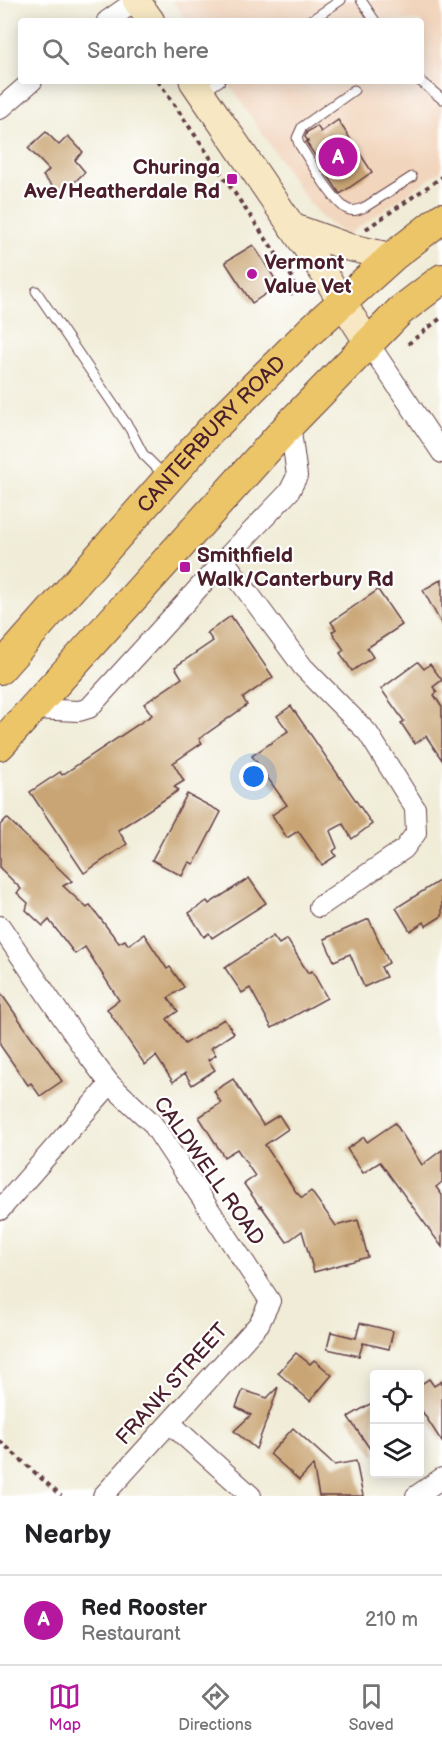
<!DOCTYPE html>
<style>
:root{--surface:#fff;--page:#f2f2f2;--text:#202124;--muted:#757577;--line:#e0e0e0;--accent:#b5179e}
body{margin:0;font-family:"Balsamiq Sans",sans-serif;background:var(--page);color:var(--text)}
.controls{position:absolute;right:18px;bottom:18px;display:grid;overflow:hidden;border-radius:6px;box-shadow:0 3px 15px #0003}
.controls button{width:54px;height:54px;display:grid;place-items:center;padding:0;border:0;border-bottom:2px solid var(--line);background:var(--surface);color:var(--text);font:30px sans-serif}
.you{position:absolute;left:254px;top:777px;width:21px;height:21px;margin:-15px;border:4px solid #fff;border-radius:50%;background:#1a73e8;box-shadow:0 0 0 9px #1a73e833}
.badge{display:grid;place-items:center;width:39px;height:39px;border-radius:50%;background:var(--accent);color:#fff;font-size:20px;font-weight:700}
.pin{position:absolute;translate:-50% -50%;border:3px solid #fff;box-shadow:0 2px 6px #0006}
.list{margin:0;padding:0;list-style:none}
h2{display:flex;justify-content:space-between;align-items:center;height:78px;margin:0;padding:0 24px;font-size:26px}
h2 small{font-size:20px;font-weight:400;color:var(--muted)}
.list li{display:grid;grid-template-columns:39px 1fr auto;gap:18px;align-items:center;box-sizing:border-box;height:90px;padding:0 24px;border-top:2px solid var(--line)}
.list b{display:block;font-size:22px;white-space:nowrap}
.list p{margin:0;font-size:20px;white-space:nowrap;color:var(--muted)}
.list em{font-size:20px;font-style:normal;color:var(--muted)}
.icon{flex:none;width:33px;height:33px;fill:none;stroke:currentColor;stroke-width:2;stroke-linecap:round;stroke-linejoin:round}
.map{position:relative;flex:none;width:442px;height:1496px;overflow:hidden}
.search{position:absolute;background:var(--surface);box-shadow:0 3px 15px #0003;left:18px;right:18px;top:18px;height:66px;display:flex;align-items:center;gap:15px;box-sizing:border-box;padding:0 21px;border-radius:6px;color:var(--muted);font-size:22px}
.sheet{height:168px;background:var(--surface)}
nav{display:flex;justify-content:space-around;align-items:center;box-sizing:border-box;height:84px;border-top:2px solid var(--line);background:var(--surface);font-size:16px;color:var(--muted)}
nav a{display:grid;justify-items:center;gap:3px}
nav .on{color:var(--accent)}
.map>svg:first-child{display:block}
.built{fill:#f2d5bd}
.building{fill:#c9a575}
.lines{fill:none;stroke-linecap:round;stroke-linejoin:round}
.service-casing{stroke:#633e45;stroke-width:11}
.minor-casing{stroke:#633e45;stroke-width:22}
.secondary-casing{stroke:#633e45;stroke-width:29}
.primary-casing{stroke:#633e45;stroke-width:32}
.path{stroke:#633e45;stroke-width:4;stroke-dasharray:4.5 4.5;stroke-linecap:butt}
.service{stroke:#fff;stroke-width:9}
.minor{stroke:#fff;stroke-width:20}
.secondary{stroke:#f7e8c3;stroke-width:27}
.primary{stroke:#ecc569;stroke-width:30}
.poi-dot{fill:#b5179e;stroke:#fff;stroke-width:2}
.labels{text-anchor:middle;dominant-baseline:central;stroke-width:4.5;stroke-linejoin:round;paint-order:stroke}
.poi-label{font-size:21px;font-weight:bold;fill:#4a1f2b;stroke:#fff;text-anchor:start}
.street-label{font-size:21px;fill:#4a1f2b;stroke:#fff}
</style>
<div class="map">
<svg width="442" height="1496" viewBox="0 0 442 1496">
<rect width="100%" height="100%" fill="#fff"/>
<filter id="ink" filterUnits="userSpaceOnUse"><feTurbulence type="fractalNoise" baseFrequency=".0167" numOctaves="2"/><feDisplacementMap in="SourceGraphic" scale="12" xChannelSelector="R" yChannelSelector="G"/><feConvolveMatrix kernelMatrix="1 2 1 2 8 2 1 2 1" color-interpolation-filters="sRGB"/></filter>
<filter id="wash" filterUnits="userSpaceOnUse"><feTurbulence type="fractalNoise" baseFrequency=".008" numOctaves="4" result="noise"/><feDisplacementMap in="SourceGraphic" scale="24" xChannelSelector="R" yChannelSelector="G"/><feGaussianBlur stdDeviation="1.35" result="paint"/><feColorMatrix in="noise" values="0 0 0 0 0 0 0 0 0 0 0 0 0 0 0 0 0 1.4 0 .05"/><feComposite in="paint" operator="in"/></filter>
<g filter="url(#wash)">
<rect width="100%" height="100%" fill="#f0ecd7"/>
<!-- built -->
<polygon class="built" points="172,0 442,0 442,170 346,236 321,217 306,199 227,81 421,81 421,21 186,21"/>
<g id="blocks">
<!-- building -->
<g class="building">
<polygon points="338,120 372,172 340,194 306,142 308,141 305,137 307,132 317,126 321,132"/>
<polygon points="46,132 59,145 68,136 83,152 75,160 85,172 61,195 43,176 49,170 28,148"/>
<polygon points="253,245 279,285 252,303 225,262"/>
<polygon points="442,579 442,625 423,590"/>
<polygon points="378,590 402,625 367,648 373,657 352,671 340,653 344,650 332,632 336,629 331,622"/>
<polygon points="231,616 273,677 243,698 247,705 199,739 202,743 173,763 184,781 174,787 179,790 118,830 127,844 84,873 30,792 60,772 62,775 152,715 144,704 182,678 175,667 213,641 207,633"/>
<polygon points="418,662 424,669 430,664 442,680 433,687 437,692 434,695 442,707 442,760 426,736 415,744 401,723 404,721 381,689"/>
<polygon points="291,706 372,824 352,839 343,824 330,831 337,848 333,851 336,856 322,865 298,831 287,838 272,815 287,805 252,756 288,731 277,716"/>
<polygon points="187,794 221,812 194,864 189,862 182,876 152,860"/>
<polygon points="7,818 72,881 63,886 87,908 90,905 119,943 125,940 128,945 144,934 167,969 170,967 184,987 168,998 178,1011 167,1019 185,1044 224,1019 234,1033 211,1048 216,1055 208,1060 215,1070 192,1085 185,1073 173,1082 156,1056 145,1065 107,1009 119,1000 85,947 75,954 49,920 43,926 26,910 28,903 17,893 21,889 0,868 0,825"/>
<polygon points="249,878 266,903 212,938 209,933 204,937 189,913 207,901 209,904"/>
<polygon points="442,879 442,916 426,926 424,922 410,931 396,908"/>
<polygon points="369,919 389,963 381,967 386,977 364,987 350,954 334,961 324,939"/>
<polygon points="273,936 279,944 287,939 308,973 312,971 327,998 272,1028 250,988 242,993 225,968"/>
<polygon points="0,992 62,1081 40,1096 31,1083 28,1085 0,1045"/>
<polygon points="233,1079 263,1125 279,1115 288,1129 265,1145 296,1192 302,1198 311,1191 336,1226 358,1220 368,1257 314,1272 302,1231 287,1242 261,1206 260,1207 244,1184 255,1176 237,1149 224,1157 199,1117 221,1103 214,1091"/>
<polygon points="395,1123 422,1165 442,1150 442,1182 436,1187 442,1195 442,1247 380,1162 363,1173 347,1149 364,1137 367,1142"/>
<polygon points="360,1323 393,1331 389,1349 363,1343 359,1356 327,1349 331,1332 356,1338"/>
<polygon points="296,1353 310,1364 314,1360 332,1375 310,1401 278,1373"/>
<polygon points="429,1379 434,1386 442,1381 442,1442 420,1408 420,1385"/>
<polygon points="278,1387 274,1400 256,1449 234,1431 251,1415 236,1407 243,1390 267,1398"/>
<polygon points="375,1401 375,1456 348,1417"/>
<polygon points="293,1428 334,1465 356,1461 363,1496 319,1496 313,1465 299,1480 270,1454"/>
</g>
</g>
</g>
<g filter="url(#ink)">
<use href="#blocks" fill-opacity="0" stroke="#633e45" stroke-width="1.5"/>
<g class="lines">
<defs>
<g id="service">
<polyline points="361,0 375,21"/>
<polyline points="310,21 341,0"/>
<polyline points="420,81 442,99"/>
<path d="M354 90 302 127 297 138 299 144C308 158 334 203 347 209 353 212 358 210 365 207L412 177"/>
<polyline points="203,92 220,81"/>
<polyline points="36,291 130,429 143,454 165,476"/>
</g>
<g id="minor">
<polyline points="107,21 137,0"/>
<polyline points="0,109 32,81"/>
<polyline points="369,344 442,453"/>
<polyline points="224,560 303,667 368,733 415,808 416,833 404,849 319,907"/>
<polyline points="33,709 79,711 89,708 224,560 289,492 297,476 290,424"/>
<polyline points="0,926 88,1055 110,1084 152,1123 270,1301 259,1324 103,1496"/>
<polyline points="0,1210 110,1084"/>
<polyline points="170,1423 251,1496"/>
<polyline points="416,1496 442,1478"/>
</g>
<g id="secondary">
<polyline points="136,0 151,21"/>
<polyline points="193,81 323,272 369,344"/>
<polyline points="292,227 348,247 392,257"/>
</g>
<g id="primary">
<path id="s1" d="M0 669 210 431 310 331 392 257 442 218"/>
<polyline points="0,745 290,424 400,311 442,279"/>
</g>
</defs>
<!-- service casing -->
<use href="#service" class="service-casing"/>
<!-- minor casing -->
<use href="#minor" class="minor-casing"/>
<!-- secondary casing -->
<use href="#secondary" class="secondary-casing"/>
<!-- primary casing -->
<use href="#primary" class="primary-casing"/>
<!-- path -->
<g class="path">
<polyline points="158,81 294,280 290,296"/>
<polyline points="366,229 442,177"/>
<polyline points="408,344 442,317"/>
<polyline points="0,1441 61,1496"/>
</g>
<!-- service -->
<use href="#service" class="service"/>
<!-- minor -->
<use href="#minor" class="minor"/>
<!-- secondary -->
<use href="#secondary" class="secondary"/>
<!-- primary -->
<use href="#primary" class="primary"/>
</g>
</g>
<!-- markers -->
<g class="poi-dot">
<rect x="226" y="173" width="12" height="12" rx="3"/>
<circle cx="252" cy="274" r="6"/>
<rect x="179" y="561" width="12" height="12" rx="3"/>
</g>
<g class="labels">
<!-- poi labels -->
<g class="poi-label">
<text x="220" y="167" text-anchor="end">Churinga<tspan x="220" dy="24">Ave/Heatherdale Rd</tspan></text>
<text x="264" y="262">Vermont<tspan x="264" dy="24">Value Vet</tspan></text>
<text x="197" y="555">Smithfield<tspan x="197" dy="24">Walk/Canterbury Rd</tspan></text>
</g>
<!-- street labels -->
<g class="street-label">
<text stroke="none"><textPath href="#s1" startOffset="316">CANTERBURY ROAD</textPath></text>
<text transform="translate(209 1171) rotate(55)">CALDWELL ROAD</text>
<text transform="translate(172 1384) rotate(-48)">FRANK STREET</text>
</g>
</g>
</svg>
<div class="controls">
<button><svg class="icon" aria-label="locate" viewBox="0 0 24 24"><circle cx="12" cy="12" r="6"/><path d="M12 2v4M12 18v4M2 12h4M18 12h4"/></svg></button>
<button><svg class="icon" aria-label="layers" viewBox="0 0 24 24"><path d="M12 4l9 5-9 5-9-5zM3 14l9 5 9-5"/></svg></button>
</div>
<div class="you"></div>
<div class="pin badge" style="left:338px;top:157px">A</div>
<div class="search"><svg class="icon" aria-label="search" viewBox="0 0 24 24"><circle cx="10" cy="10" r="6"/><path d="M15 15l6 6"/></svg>Search here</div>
</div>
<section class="sheet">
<h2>Nearby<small></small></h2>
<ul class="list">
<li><span class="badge">A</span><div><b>Red Rooster</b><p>Restaurant</p></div><em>210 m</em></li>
</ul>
</section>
<nav>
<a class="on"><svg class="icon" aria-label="map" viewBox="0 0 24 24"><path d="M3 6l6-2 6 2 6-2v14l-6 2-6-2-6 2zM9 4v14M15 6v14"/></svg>Map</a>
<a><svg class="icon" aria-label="directions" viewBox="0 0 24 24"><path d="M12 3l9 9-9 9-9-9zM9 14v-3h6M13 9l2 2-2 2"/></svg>Directions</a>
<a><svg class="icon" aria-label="saved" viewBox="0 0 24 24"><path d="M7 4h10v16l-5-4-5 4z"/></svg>Saved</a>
</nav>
